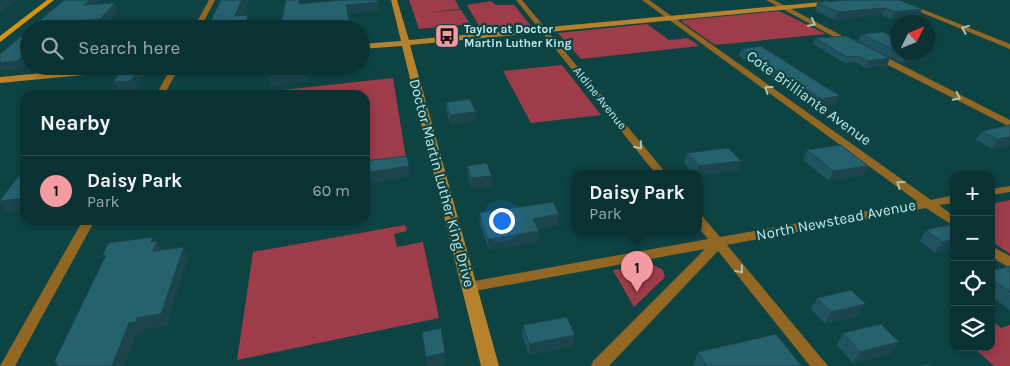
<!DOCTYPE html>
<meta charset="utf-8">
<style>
:root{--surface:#0a3233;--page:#133a3b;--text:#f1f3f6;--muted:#99aaac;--line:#2a4d4e;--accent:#f49aa1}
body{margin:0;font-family:Karla,sans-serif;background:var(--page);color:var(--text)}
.controls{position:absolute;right:15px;bottom:15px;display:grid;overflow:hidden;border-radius:10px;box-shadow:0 2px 8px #0003}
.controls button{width:45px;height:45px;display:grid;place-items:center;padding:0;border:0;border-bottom:1px solid var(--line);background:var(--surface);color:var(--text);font:25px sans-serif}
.compass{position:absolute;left:890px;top:15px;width:45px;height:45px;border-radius:50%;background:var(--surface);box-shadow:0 2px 8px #0003;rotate:47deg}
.you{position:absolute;left:501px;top:220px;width:18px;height:18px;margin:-12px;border:4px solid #fff;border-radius:50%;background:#1a73e8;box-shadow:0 0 0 8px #1a73e833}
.badge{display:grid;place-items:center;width:32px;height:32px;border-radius:50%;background:var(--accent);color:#111;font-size:16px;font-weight:700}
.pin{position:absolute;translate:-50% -41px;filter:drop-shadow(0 1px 2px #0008)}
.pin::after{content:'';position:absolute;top:26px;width:18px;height:15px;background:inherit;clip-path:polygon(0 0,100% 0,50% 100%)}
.popup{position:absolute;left:572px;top:170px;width:130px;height:65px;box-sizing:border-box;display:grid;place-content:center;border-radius:10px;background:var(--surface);filter:drop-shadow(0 1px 4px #0005);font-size:16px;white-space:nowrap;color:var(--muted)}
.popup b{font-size:19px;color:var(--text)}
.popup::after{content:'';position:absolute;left:50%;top:100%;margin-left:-10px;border:10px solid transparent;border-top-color:var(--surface)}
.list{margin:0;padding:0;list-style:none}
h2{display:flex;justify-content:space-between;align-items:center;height:65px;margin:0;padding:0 20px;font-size:21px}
h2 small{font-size:16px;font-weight:400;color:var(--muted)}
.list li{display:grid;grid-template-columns:32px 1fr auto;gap:15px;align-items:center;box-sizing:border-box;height:70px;padding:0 20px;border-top:1px solid var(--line)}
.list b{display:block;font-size:19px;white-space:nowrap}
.list p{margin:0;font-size:16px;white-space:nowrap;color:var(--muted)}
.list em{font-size:16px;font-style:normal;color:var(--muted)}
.icon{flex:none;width:28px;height:28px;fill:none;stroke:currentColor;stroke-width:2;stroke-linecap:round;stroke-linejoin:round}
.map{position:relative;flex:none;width:1010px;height:366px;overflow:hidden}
.search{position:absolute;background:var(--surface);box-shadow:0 2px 8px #0003;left:20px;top:20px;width:350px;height:55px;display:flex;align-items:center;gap:12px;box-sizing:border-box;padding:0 18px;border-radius:28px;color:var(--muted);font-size:19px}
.panel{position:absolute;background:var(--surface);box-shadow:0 2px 8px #0003;left:20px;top:90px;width:350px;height:135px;border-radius:15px}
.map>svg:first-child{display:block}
.green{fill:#9e3c49}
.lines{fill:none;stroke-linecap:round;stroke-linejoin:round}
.street{fill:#916723;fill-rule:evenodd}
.secondary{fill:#b7822b;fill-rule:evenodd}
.primary{fill:#d9940d;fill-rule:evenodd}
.wall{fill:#21535f}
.shaded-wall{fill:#1b444d}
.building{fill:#26616e;stroke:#1b444d}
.oneway{stroke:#b0c2ad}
.labels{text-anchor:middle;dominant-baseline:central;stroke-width:4.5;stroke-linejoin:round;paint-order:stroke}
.far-poi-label{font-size:12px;font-weight:bold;fill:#bee9e8;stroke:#0e4344;text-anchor:start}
.far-street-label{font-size:12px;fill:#bee9e8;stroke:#0e4344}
.street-label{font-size:15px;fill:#bee9e8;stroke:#0e4344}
</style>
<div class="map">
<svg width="1010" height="366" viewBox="0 0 1010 366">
<rect width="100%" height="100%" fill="#0e4344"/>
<!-- green -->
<g class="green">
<polygon points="409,0 455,0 460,9 429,12 461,10 470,24 419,29"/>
<polygon points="491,1 496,5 514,5 531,26 482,31 467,5"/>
<polygon points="779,11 826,34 715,45 681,21 684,20"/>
<polygon points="647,24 669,40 688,38 699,46 581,59 558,33"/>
<polygon points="562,65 601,115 531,123 503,71"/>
<polygon points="393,78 406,158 365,163 365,95 279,95 282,90"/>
<polygon points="1010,200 1010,254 991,241 991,204"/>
<polygon points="405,225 407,231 394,234 397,247 423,242 439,318 237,360 253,252"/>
<polygon points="652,264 663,270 665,277 634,307 613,270"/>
<polygon points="991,319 1001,328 1010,325 1010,366 994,366 973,347 991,347"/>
</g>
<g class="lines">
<!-- street -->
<g class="street">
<polygon points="209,0 215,0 200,29 193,29"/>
<polygon points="516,0 522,0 666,173 655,173"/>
<polygon points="642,0 649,0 931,200 954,195 954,203 939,205 954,216 954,226 926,208 727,245 828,366 810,366 718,251 609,366 591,366 593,361 705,249 469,292 464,291 462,287 464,283 469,282 708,239 698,227 698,215 702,216 720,237 918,202"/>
<polygon points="766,0 774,0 856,43 849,45"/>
<polygon points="891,0 899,0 1010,44 1010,49"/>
<polygon points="872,53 878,53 1010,120 1010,127 872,57"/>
<polygon points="172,66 180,66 164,95 156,95"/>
<polygon points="1010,186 1010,192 991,195 991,189"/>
<polygon points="83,220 95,220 15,366 0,366"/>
<polygon points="991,246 1010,256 1010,268 991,257"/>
</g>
<!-- secondary -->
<g class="secondary">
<polygon points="391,0 397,0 409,40 832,1 835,3 832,5 410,45 499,366 481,366 402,46 361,49 361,44 401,41"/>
<polygon points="116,66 151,66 147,69 0,83 0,77"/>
</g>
<!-- primary -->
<polygon class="primary" points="47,0 54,0 0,42 0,36"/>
</g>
<!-- wall -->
<g class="wall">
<polygon points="817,3 922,9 919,16 891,19 882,15 835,20 815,10"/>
<polygon points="861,34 930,53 927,60 902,63 858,41"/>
<polygon points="815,38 890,58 887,65 866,68 856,62 845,63 813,44"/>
<polygon points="741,49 837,104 819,107 739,56"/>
<polygon points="446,102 476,112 476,121 451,124 446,111"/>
<polygon points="1010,125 1010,146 992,149 976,140 982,131"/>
<polygon points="807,150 868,166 863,176 829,181 803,160"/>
<polygon points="687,153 738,171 693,173 684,163"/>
<polygon points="467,166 492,176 492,186 472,189 468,176"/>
<polygon points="479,213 559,225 538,229 539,231 538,242 489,250 480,224"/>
<polygon points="954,224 954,248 935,253 920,241 926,230"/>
<polygon points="1010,266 1010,310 991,296 991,271"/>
<polygon points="817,298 859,316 825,324 811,309"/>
<polygon points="523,325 575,335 573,346 529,355 522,336"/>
<polygon points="843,333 892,353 853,363 837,345"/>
<polygon points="698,352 802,366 693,366"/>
</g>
<!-- shaded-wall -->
<g class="shaded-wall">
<polygon points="4,0 19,0 0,13 0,3"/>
<polygon points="90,0 99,0 87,12 84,5"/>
<polygon points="242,0 250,0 238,28 235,16"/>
<polygon points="378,2 379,11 347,14 346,5"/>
<polygon points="115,3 118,10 103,26 73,29 54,29 61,22"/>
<polygon points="885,8 882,15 835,20 838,12"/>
<polygon points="922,9 919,16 891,19 895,12"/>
<polygon points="248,15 251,27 250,29 243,29"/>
<polygon points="29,51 29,63 22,69 0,71 0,63"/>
<polygon points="930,53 927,60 902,63 906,56"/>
<polygon points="890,58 887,65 866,68 869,61"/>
<polygon points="256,66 271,66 273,72 258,74"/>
<polygon points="305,66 322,66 322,69 308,70 307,82 271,86 268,75"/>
<polygon points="141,67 144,75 135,90 117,91 113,82"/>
<polygon points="840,96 837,104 819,107 822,99"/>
<polygon points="476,112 476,121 451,124 450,115"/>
<polygon points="1010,137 1010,146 992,149 998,139"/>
<polygon points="741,161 738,171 698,176 698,173 697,173 699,166"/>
<polygon points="409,166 411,177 365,184 365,173"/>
<polygon points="868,166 863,176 829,181 833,171"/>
<polygon points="492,176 492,186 472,189 471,178"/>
<polygon points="25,198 25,209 6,212 0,202 0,201"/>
<polygon points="559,214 559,225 533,230 533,219"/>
<polygon points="117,220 165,220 120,226"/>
<polygon points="539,231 538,242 489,250 488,239"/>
<polygon points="625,231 650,231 625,235"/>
<polygon points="153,237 156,244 157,241 163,252 153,251 151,242"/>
<polygon points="954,239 954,248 935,253 942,242"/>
<polygon points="184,247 189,258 167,326 144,329 142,333 136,335 124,366 112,366 129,323"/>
<polygon points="866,304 859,316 825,324 831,312"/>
<polygon points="575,335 573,346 529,355 529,344"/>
<polygon points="899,342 892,353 853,363 860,352"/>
<polygon points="445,353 446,365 441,366 427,366 426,357"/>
</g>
<!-- building -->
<g class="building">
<polygon points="64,0 90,0 84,5 115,3 100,19 61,22 54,29 30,29"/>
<polygon points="221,0 242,0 235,16 248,15 243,29 209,29 211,24 209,24"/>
<polygon points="286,0 299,0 299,4 340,0 378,0 378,2 346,5 351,29 283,29 283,24 281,24"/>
<polygon points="844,0 899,0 922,9 895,12 885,8 838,12 817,3"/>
<polygon points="29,30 29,51 17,61 0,63 0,54"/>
<polygon points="883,32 898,39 898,52 861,34"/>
<polygon points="846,36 890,58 869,61 858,56 847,57 815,38"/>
<polygon points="761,46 840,96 822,99 741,49"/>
<polygon points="898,52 928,52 930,53 906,56"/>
<polygon points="269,66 305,66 305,72 268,75"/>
<polygon points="141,67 131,81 113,82 124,68"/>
<polygon points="118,92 116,95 100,95"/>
<polygon points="206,92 205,95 181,95"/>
<polygon points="470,99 476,112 450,115 446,102"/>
<polygon points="1010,125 1010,137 998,139 982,131"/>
<polygon points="841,145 868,166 833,171 807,150"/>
<polygon points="728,148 741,161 699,166 687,153"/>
<polygon points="407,156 409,166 365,173 365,161"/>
<polygon points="487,163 492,176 471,178 467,166"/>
<polygon points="25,168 25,198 0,201 0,200"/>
<polygon points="553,202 559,214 533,219 539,231 488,239 479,213"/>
<polygon points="954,224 954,239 942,242 926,230"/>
<polygon points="153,237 151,242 157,241 153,251 184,247 161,314 137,318 136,322 129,323 112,366 56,366 57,362 54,362 106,255 102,256 108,243"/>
<polygon points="1010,266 1010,292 991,279 991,271"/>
<polygon points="851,290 866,304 831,312 817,298"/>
<polygon points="567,317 575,335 529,344 523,325"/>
<polygon points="881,324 899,342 860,352 843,333"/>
<polygon points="441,328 445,353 426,357 422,332"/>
<polygon points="776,334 802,366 707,366 698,352"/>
<polygon points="928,364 931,366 920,366"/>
</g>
<!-- one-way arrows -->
<defs><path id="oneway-chevron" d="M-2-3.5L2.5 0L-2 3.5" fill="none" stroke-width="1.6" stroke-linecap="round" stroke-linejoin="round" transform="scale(1.25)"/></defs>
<g class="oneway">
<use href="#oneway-chevron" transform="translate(812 23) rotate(28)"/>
<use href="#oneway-chevron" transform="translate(965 29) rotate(-158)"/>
<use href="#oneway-chevron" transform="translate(768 89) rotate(-144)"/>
<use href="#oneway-chevron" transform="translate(957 97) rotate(27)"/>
<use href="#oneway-chevron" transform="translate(639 146) rotate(51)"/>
<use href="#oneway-chevron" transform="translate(900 184) rotate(-144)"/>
<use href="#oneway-chevron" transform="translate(740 270) rotate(50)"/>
</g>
<!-- icons -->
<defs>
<symbol id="bus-square" viewBox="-11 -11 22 22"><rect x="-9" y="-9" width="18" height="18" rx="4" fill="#f49aa1" stroke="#0e4344"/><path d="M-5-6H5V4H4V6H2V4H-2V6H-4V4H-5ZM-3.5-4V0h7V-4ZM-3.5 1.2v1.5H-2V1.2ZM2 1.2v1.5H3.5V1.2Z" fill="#111"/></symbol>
</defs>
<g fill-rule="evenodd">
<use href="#bus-square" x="433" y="22" width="28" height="28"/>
</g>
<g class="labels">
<!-- far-poi labels -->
<g class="far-poi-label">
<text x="464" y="29">Taylor at Doctor<tspan x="464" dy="14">Martin Luther King</tspan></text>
</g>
<!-- far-street labels -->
<g class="far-street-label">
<text transform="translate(600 98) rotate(51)">Aldine Avenue</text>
</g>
<!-- street labels -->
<g class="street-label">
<text transform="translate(809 98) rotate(36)">Cote Brilliante Avenue</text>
<text transform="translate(442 183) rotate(75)">Doctor Martin Luther King Drive</text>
<text transform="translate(836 220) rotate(-11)">North Newstead Avenue</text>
</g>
</g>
</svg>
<div class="controls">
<button>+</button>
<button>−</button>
<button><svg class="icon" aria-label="locate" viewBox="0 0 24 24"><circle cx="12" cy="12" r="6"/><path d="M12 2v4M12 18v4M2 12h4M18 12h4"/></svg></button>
<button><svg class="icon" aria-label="layers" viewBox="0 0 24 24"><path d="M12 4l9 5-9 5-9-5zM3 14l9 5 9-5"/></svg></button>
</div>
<svg class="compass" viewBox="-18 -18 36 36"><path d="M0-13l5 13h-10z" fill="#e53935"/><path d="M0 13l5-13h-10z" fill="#99aaac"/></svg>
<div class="you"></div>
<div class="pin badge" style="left:637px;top:292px">1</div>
<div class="popup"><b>Daisy Park</b>Park</div>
<div class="search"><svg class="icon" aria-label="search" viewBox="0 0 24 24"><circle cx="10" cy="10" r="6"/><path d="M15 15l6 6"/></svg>Search here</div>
<section class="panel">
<h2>Nearby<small></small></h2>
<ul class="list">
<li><span class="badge">1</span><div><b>Daisy Park</b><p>Park</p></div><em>60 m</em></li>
</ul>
</section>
</div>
